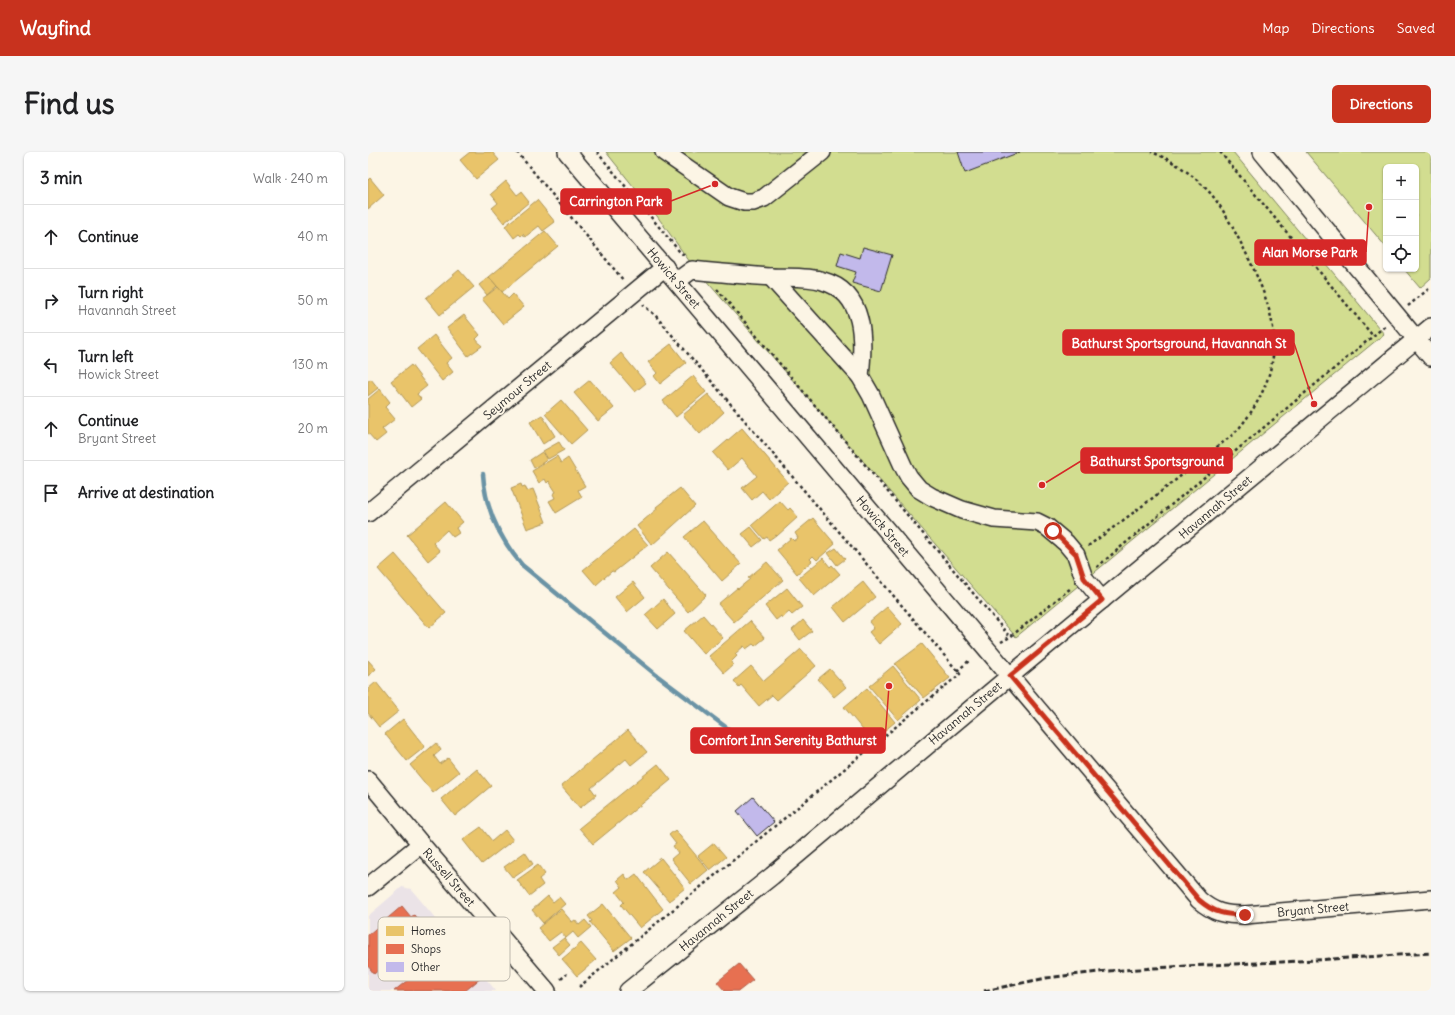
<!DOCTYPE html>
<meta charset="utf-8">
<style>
:root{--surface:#fff;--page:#f6f6f6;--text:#202124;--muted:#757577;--line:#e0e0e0;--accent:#c8321e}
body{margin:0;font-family:Delius,sans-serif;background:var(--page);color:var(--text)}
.controls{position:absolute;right:12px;top:12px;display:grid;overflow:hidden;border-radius:6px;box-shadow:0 1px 3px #0004}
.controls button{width:36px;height:36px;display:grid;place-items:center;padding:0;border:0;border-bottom:1px solid var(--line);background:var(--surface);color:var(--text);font:20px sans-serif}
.stop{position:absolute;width:12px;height:12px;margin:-9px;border:3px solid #c8321e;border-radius:50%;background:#fff}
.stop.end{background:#c8321e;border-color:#fff;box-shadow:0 1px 4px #0008}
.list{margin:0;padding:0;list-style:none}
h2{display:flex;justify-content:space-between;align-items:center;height:52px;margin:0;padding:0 16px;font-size:17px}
h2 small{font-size:13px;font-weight:400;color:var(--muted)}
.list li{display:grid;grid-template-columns:26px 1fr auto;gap:12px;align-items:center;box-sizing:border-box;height:64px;padding:0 16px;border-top:1px solid var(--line)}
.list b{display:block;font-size:15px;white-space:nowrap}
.list p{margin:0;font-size:13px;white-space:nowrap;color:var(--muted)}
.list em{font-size:13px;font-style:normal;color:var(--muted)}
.icon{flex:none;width:22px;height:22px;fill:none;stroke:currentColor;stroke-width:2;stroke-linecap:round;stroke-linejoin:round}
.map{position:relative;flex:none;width:1063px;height:839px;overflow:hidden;border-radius:6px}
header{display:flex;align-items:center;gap:24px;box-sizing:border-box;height:56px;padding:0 20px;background:var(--accent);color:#fff}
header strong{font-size:19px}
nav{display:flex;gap:22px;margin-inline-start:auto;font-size:14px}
.intro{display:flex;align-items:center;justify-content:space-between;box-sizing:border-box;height:96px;padding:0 24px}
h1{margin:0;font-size:28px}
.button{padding:10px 18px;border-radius:6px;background:var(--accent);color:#fff;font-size:14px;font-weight:700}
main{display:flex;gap:24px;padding:0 24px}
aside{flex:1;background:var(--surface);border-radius:6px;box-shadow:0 1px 3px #0004}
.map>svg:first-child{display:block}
.built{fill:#ebe3e7}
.green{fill:#d2dd90;stroke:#7e845e}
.homes{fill:#e9c46a;stroke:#b09657}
.shops{fill:#e76f51;stroke:#af5b46}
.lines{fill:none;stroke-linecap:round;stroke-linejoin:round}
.stream{stroke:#6b93a5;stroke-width:4.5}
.building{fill:#c2b9eb;stroke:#2b2b2b}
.minor-casing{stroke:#2b2b2b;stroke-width:20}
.path{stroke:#2b2b2b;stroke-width:2.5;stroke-dasharray:3 3;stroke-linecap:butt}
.minor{stroke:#fcf5e5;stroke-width:17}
.rail{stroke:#2b2b2b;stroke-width:3;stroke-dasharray:6 3;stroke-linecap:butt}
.route{stroke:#c8321e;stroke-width:5}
.labels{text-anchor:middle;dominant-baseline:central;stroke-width:4;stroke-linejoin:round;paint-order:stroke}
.street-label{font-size:12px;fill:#2b2b2b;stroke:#fcf5e5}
.key{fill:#fcf5e5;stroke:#bdb8ad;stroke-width:1}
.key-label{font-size:11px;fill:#2b2b2b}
.leader{fill:none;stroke:#d62828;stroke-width:1.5}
.callout-dot{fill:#d62828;stroke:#fcf5e5;stroke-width:1.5}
.callout{fill:#d62828;stroke:#d62828;stroke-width:1.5}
.callout-label{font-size:13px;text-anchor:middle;font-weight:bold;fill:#fff}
</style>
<header>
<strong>Wayfind</strong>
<nav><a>Map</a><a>Directions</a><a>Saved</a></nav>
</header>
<div class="intro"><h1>Find us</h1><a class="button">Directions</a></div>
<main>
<aside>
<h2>3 min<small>Walk · 240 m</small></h2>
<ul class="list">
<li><svg class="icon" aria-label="ahead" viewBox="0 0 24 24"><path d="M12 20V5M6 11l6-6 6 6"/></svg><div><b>Continue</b></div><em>40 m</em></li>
<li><svg class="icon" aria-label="right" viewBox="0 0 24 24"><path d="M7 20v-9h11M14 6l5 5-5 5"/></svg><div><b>Turn right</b><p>Havannah Street</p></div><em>50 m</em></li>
<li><svg class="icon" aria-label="left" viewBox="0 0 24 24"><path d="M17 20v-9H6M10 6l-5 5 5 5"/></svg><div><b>Turn left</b><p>Howick Street</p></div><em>130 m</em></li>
<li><svg class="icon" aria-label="ahead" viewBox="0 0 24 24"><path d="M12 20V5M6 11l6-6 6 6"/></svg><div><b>Continue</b><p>Bryant Street</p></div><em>20 m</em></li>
<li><svg class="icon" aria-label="arrive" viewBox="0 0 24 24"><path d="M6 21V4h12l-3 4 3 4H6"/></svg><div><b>Arrive at destination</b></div></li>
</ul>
</aside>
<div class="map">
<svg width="1063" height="839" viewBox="0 0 1063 839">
<rect width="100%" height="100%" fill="#fcf5e5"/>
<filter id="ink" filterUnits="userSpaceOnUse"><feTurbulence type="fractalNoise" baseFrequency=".025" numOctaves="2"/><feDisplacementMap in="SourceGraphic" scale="8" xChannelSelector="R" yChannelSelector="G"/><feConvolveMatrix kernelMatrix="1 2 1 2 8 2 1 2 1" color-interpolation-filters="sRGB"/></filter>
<g filter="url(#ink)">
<!-- built -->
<polygon class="built" points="34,735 43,737 128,839 0,839 0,764"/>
<!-- green -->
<g class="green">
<polygon points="238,0 865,0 1016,182 648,485 322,110 289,64"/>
<polygon points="938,0 1063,0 1063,126 1052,136 1036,117 1048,117 1048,15 1018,15 1018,95"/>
</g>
<!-- homes -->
<g class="homes">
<polygon points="102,0 124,0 131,8 108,27 92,8"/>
<polygon points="2,26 16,43 0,57 0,28"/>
<polygon points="138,29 149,43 153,40 161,50 136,71 124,56 130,51 123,42"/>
<polygon points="169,48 187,70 175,79 171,74 157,85 155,82 153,84 151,82 146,86 137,74"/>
<polygon points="177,79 190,94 134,140 121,125"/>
<polygon points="91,118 106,135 72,163 58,146"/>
<polygon points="121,125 129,134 119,143 111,133"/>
<polygon points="130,135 140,147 145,142 156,155 135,172 114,147"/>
<polygon points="96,163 112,183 108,187 114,194 100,204 79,176"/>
<polygon points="66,183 84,206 78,211 85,220 74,229 49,197"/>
<polygon points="303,192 318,211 292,232 286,224 289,221 280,210"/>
<polygon points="253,201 278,231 267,240 242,211"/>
<polygon points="43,213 59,234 49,242 53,247 43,255 23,229"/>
<polygon points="325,224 338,240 308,265 295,249"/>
<polygon points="3,227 10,236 0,244 0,229"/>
<polygon points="222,228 246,256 230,269 206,241"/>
<polygon points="12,237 22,250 17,255 27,267 14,277 18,282 8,290 0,281 0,247"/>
<polygon points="340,242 356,260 332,282 315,263"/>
<polygon points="193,248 219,278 203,292 177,262"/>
<polygon points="174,263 187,284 175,292 162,270"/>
<polygon points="374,276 420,330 401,347 394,339 384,348 374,336 389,324 374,306 360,318 345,301"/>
<polygon points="191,290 196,298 180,307 175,299"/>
<polygon points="174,300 179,308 166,316 162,308"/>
<polygon points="189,304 193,311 200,306 217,334 210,338 214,345 188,361 181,349 187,346 185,342 188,340 181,329 179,331 177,327 171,331 164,319"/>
<polygon points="153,332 154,335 157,334 159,339 165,337 178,370 159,377 143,336"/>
<polygon points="312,336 327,354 284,393 269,374 289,357 288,355"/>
<polygon points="412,349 420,358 422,356 430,365 409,384 408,383 401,388 399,385 396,387 384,373"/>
<polygon points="78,350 95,370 88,376 91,381 85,385 79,378 65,391 72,399 60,409 39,383"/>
<polygon points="445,366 467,392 449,408 445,404 442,407 444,409 429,422 409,398 423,386 426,389 430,386 427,381"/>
<polygon points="335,369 373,412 354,429 316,385"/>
<polygon points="383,375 394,388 385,395 374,382"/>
<polygon points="266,377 280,393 246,420 244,419 228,433 215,418"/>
<polygon points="468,396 477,407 469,413 460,401"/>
<polygon points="300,400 338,443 320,460 282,416"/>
<polygon points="27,402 78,461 61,476 10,417"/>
<polygon points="455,406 462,415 464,413 472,422 446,444 431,426"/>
<polygon points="399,410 415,428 366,470 350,452 369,436 370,437 382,427 380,426"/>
<polygon points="265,430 277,445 259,460 247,445"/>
<polygon points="495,430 507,445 477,470 465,455"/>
<polygon points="419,436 434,455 424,463 421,460 414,466 413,464 408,468 397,454"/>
<polygon points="295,447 307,462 290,477 277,463"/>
<polygon points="519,455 534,472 511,492 501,480 506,476 501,470"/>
<polygon points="335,463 355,486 336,502 316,479"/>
<polygon points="435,468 444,479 432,488 424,478"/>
<polygon points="382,469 397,486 387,494 385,492 378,497 376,494 367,502 369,504 363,510 365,513 356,521 341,504"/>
<polygon points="554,492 582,526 556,546 527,512"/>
<polygon points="433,497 448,514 409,548 404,543 391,554 373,533 371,535 366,529 383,514 396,529"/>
<polygon points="0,508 8,517 0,524"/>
<polygon points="525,514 553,548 530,568 501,534"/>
<polygon points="462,517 478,535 466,545 450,527"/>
<polygon points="8,530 31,559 11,575 0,561 0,537"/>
<polygon points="499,536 527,570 504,589 476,555"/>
<polygon points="35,567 57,595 39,609 17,582"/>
<polygon points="260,578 279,600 263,613 258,607 223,636 228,643 212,656 193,634"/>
<polygon points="68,591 73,598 66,604 72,612 80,606 91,620 65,641 42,613"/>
<polygon points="290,612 303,628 225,692 211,676"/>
<polygon points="109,617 123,634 87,664 73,647"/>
<polygon points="113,675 124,689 137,678 145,688 114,712 95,688"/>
<polygon points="307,678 340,718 323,732 303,707 310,701 305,694 308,692 301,683"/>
<polygon points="346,691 358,705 342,718 330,704"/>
<polygon points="157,700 165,712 145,726 136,715"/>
<polygon points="293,706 317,736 301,749 276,720"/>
<polygon points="170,713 177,722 171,727 175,733 161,744 149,728"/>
<polygon points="256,722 260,728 268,722 295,757 272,776 253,753 256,750 248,740 254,735 249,728"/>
<polygon points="180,744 185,750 191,745 197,752 175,771 164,758"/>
<polygon points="235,752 263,786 246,799 222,770 224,769 220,764"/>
<polygon points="193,757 204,770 207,768 211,773 217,768 223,775 210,786 205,780 198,786 193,780 181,789 170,776"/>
<polygon points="196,786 202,793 191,803 184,795"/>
<polygon points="213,791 228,808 209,824 194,807"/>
</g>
<!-- shops -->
<g class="shops">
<polygon points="34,754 43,765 46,763 53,771 36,784 42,792 6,822 0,814 0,783"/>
<polygon points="81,799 94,800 114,825 97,839 26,839 75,800 77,802"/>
<polygon points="371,812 385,828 371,839 357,839 349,830"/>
</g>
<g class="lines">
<!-- stream -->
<path class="stream" d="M115 322C117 356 132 387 154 413L287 522 371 585"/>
</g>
<!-- building -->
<g class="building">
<polygon points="590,0 652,0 597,21"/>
<polygon points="495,95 524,103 513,139 484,131 488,120 469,114 473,100 492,106"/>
<polygon points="385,645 406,670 389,684 369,659"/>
</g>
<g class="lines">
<defs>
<g id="minor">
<path d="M199 0 755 658 831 748C846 761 857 763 877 763L1063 747"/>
<polyline points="296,0 361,45 376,50 385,50 396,46 454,0"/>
<polyline points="894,0 1063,205"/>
<polyline points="403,125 492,224 503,243 536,316 541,325 551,337 564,345 594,358 626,367 669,370 679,375 698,391 708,403 716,426 734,448"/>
<path d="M309 129 324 118C350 121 377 123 403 125 420 126 439 124 455 129 498 141 496 189 492 224"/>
<polyline points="0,361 297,115"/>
<polyline points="0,628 53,692 179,839"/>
<polyline points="0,735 53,692"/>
<polyline points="260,839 404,724 642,524 1063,175"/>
</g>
</defs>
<!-- minor casing -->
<use href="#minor" class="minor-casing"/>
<!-- path -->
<g class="path">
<polyline points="149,0 256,129"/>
<polyline points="229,0 311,99 318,105"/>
<polyline points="852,0 1005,184"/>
<polyline points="349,137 642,485"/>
<polyline points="1040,154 1063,135"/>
<path d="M720 394C760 365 799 336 837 304 848 295 863 286 872 275 891 252 904 225 906 195 908 163 889 123 875 95 866 78 856 58 844 43 828 25 806 8 783 0"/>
<polyline points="729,415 1017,174"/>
<polyline points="633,490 642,485 703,436"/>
<polyline points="589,519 602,508"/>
<polyline points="193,827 199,822"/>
<polyline points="211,835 592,522 287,163 275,153"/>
</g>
<!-- minor -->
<use href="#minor" class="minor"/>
<!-- rail -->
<polyline class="rail" points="616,839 678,826 740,819 818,814 914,810 1063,801"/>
</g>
</g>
<g class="lines" filter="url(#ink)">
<!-- route -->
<path class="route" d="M685 379 708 402 716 426 734 448 642 524 831 748C846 761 857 763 877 763"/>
</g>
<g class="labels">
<!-- street labels -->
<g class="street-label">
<text transform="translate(306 126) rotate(50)">Howick Street</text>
<text transform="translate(149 238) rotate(-40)">Seymour Street</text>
<text transform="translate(847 355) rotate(-40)">Havannah Street</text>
<text transform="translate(515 374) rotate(50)">Howick Street</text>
<text transform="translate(597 561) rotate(-40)">Havannah Street</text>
<text transform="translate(81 725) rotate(49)">Russell Street</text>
<text transform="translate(945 757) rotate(-5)">Bryant Street</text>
<text transform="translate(348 768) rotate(-39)">Havannah Street</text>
</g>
</g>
<!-- legend -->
<rect x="10" y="765" width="132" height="64" rx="6" class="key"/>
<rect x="18" y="774" width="18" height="10" fill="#e9c46a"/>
<rect x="18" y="792" width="18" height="10" fill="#e76f51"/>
<rect x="18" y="810" width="18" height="10" fill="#c2b9eb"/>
<g class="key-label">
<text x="43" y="783">Homes</text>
<text x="43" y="801">Shops</text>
<text x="43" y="819">Other</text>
</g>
<!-- callouts -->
<path class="leader" d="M347 32L303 49M1001 55L998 100M946 252L926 191M674 333L713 309M521 534L517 588"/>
<g class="callout-dot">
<circle cx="347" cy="32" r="4"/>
<circle cx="1001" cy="55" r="4"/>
<circle cx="946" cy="252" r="4"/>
<circle cx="674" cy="333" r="4"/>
<circle cx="521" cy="534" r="4"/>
</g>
<g class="callout">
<rect x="193" y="37" width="110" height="25" rx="4"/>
<rect x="887" y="88" width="111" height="25" rx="4"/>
<rect x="695" y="178" width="231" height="25" rx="4"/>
<rect x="713" y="296" width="151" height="25" rx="4"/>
<rect x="323" y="576" width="194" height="25" rx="4"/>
</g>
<g class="callout-label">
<text x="248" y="54">Carrington Park</text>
<text x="942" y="105">Alan Morse Park</text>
<text x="811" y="196">Bathurst Sportsground, Havannah St</text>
<text x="789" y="314">Bathurst Sportsground</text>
<text x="420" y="593">Comfort Inn Serenity Bathurst</text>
</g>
</svg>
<div class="controls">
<button>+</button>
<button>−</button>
<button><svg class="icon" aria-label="locate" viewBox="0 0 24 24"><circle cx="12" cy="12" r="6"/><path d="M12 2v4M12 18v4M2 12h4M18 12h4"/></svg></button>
</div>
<div class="stop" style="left:685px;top:379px"></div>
<div class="stop end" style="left:877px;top:763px"></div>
</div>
</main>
